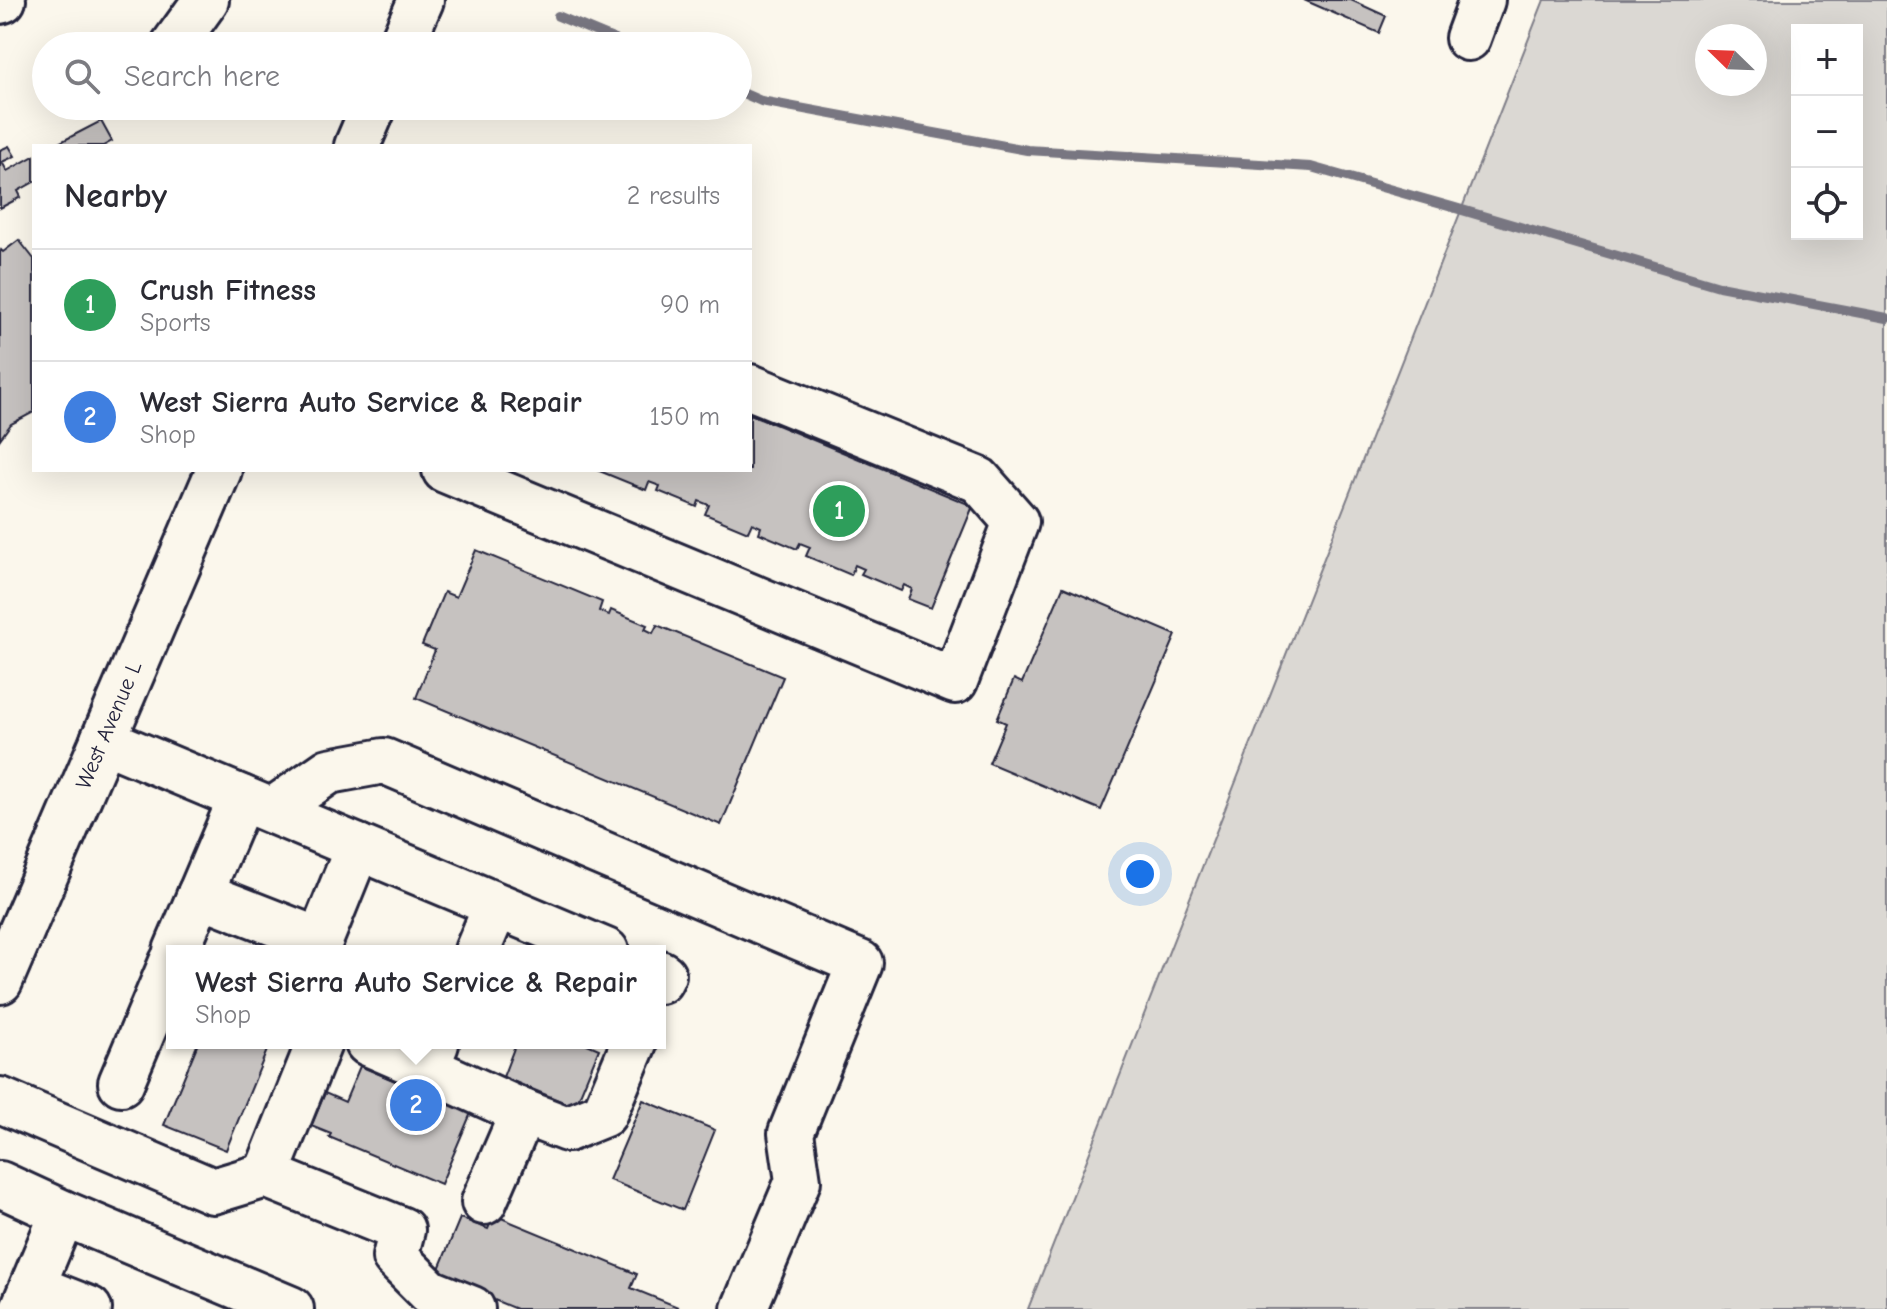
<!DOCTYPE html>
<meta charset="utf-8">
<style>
:root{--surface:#fff;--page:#f2f2f3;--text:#2b2b33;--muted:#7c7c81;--line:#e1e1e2;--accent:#b45309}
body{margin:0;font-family:"Comic Neue",sans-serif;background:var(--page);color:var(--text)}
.controls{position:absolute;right:24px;top:24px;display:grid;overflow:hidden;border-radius:0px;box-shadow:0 8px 32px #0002}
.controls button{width:72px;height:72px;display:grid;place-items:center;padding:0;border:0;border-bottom:2px solid var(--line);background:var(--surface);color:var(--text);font:40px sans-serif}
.compass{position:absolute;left:1695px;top:24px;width:72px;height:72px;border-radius:50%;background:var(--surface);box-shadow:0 8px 32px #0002;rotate:293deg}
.you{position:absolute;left:1140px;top:874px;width:28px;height:28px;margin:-20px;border:6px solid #fff;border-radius:50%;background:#1a73e8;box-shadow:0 0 0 12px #1a73e833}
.badge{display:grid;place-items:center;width:52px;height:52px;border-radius:50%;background:var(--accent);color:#fff;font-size:26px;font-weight:700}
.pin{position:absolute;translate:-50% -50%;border:4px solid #fff;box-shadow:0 2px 8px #0006}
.popup{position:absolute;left:166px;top:945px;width:500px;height:104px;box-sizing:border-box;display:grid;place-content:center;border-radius:0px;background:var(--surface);filter:drop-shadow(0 2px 6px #0005);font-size:26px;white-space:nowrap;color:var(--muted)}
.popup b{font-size:30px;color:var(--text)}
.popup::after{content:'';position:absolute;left:50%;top:100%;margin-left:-16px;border:16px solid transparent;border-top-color:var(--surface)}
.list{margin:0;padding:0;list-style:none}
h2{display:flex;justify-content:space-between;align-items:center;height:104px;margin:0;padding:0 32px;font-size:34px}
h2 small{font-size:26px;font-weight:400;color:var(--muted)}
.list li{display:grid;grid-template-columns:52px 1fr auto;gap:24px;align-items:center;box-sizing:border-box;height:112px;padding:0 32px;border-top:2px solid var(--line)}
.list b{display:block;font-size:30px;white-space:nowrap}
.list p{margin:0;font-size:26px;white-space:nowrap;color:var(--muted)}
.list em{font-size:26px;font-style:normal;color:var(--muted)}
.icon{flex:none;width:44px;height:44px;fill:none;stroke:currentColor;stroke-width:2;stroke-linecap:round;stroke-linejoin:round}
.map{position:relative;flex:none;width:1887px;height:1309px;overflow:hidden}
.search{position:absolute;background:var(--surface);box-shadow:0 8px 32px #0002;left:32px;top:32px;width:720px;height:88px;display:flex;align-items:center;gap:20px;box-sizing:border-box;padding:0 28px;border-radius:44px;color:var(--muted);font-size:30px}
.panel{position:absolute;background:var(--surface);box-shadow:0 8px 32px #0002;left:32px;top:144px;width:720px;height:328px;border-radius:0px}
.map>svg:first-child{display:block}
.green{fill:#dbd8d3;stroke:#7e7d87;stroke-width:2;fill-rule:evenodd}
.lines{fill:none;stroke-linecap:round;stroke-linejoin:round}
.stream{stroke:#787681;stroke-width:10}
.building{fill:#c6c2c0;stroke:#22223b;stroke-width:2}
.minor-casing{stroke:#22223b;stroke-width:50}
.major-casing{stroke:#22223b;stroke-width:50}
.minor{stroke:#fbf7ec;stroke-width:44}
.major{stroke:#fbf7ec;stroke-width:44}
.labels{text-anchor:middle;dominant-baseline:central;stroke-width:6;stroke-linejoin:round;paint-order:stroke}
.street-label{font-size:22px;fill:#22223b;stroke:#fbf7ec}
</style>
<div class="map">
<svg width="1887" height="1309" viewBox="0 0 1887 1309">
<rect width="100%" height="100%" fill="#fbf7ec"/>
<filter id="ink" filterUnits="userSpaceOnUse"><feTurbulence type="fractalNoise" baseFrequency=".0125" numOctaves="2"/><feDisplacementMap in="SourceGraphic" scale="16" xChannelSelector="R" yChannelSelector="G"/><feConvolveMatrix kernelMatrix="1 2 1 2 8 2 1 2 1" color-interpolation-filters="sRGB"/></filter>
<g filter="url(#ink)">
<!-- green -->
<path class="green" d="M1544 0H1887V1309H1028ZM1797 30H1857V234H1797ZM1707 36H1755V84H1707Z"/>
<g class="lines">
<!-- stream -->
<g class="stream">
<polyline points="558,16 630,46"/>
<polyline points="738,91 761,101 1027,150 1311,167 1452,207 1719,286 1887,318"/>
</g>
</g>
<!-- building -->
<g class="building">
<polygon points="1304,0 1351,0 1386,16 1379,33"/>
<polygon points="101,121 112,141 103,146 53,146"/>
<polygon points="9,146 15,156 2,162 7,171 34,156 34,182 18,191 21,197 0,208 0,150"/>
<polygon points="19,240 34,259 34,412 11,424 0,439 0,252 1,250 3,252"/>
<polygon points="750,414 973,506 931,608 908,599 912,589 904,585 901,591 861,574 864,569 855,565 851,575 806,556 810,547 800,543 797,549 759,533 761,527 752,523 748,532 705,514 709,505 699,501 697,507 658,491 660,486 649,482 646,490 597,470 750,470"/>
<polygon points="476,550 602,602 599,611 609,615 611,610 647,625 645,629 653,633 657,625 783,677 721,825 416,698 435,650 422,645 444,592 456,597"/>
<polygon points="1063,587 1176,635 1101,810 989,763 1006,723 997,719 1014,679 1022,683"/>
<polygon points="198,1043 270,1043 226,1150 164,1125"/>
<polygon points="516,1043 585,1043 599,1049 575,1107 503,1077"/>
<polygon points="360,1066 471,1113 441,1184 329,1137 331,1134 311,1126 325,1093 345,1102"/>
<polygon points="643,1100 715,1130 683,1210 609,1180"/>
<polygon points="494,1215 637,1274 631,1288 678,1307 677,1309 516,1309 436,1276 460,1218 488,1229"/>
</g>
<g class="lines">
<defs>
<g id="minor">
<polyline points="0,1 3,0"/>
<polyline points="1468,38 1482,0"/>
<polyline points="173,46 206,0"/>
<polyline points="445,470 955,681 1016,522 979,480 750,387"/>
<polyline points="103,740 606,951"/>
<polyline points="273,810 329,771 384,761 860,963 791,1133 798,1181 744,1309"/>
<polyline points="200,894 320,941 358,847"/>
<polyline points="176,951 241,798"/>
<polyline points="477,951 496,906"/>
<polyline points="660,973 663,975 660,981"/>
<polyline points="368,1043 426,1068 436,1044"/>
<polyline points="426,1068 523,1112 567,1129 604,1114 634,1043"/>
<polyline points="121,1083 172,962"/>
<polyline points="0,1100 213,1191 266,1175 402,1230 395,1257 430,1292 472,1309"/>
<polyline points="266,1175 319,1043"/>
<polyline points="0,1184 63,1213 291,1309"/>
<polyline points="484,1202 523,1112"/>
<polyline points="33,1287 89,1309"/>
<polyline points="23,1309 63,1213"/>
</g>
<g id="major">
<polyline points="401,46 421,0"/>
<polyline points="357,146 374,106"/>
<polyline points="0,981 219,470"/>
</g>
</defs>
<!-- minor casing -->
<use href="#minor" class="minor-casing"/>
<!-- major casing -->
<use href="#major" class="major-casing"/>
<!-- minor -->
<use href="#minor" class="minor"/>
<!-- major -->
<use href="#major" class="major"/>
</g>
</g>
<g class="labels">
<!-- street labels -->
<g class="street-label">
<text transform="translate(109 725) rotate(-67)">West Avenue L</text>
</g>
</g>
</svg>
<div class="controls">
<button>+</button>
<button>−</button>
<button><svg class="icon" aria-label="locate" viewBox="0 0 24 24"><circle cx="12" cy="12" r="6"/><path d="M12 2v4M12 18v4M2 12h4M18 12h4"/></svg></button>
</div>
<svg class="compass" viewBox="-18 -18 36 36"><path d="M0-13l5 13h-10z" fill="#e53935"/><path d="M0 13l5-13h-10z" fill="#7c7c81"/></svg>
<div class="you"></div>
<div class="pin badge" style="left:839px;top:511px;background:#2e9e5b">1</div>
<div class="pin badge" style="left:416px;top:1105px;background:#3f7fe0">2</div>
<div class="popup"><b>West Sierra Auto Service &amp; Repair</b>Shop</div>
<div class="search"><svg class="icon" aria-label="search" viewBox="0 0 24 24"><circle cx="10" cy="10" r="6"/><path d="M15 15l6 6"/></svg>Search here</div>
<section class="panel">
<h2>Nearby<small>2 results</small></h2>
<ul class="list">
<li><span class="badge" style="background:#2e9e5b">1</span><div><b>Crush Fitness</b><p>Sports</p></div><em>90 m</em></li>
<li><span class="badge" style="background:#3f7fe0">2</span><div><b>West Sierra Auto Service &amp; Repair</b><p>Shop</p></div><em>150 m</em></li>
</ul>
</section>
</div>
